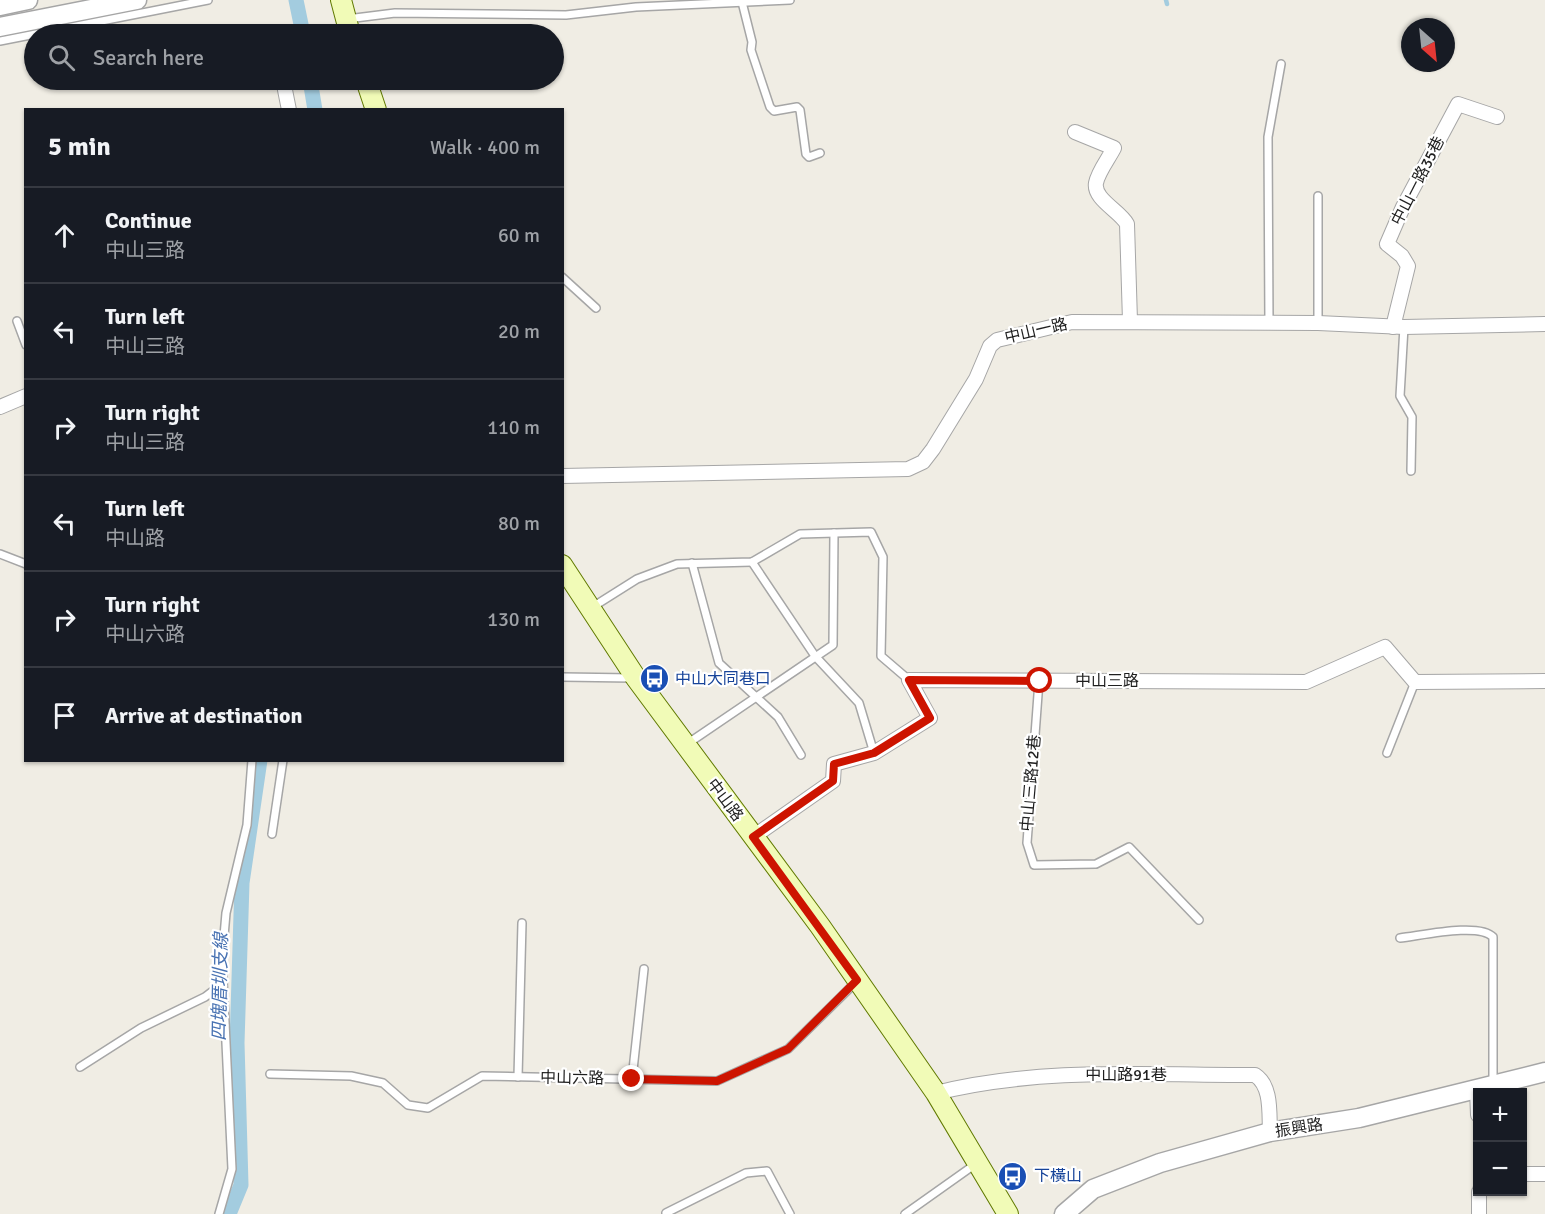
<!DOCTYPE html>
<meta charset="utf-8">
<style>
:root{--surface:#171b24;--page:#20242c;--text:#f1f3f6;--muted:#9ea1a6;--line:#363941}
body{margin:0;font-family:Signika,"Noto Sans TC",sans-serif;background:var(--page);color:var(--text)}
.controls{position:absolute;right:18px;bottom:18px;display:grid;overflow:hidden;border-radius:0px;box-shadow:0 2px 4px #0004}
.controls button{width:54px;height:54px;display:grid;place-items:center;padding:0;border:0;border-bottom:2px solid var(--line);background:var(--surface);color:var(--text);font:30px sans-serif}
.compass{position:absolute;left:1401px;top:18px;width:54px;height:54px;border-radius:50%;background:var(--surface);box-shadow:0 2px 4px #0004;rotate:153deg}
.stop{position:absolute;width:18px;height:18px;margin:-14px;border:4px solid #cd1400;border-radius:50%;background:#fff}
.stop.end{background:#cd1400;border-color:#fff;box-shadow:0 2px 6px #0008}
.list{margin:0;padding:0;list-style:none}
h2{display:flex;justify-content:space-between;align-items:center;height:78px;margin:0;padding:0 24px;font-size:26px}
h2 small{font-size:20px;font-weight:400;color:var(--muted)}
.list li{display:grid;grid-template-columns:39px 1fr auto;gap:18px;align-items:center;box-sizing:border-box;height:96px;padding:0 24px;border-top:2px solid var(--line)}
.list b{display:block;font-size:22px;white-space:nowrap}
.list p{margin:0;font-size:20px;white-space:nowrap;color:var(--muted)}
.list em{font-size:20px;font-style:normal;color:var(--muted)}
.icon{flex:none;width:33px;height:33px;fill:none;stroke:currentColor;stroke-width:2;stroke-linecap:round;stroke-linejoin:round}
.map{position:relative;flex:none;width:1545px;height:1214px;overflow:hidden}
.search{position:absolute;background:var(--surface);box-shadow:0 2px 4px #0004;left:24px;top:24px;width:540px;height:66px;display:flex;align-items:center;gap:15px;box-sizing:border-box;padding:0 21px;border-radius:33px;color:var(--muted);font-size:22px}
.panel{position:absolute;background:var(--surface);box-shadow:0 2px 4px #0004;left:24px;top:108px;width:540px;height:654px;border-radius:0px}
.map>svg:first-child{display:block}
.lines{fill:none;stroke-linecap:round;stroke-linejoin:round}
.stream{stroke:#a3ccdf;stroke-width:4.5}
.canal{stroke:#a3ccdf;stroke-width:15}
.service-casing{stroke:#a6a6a6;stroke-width:10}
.minor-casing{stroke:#a6a6a6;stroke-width:16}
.tertiary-casing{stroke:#a6a6a6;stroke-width:21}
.secondary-casing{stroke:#617a01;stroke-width:22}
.service{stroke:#fff;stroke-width:7}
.minor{stroke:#fff;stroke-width:14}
.tertiary{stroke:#fff;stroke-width:18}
.secondary{stroke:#f1fbb7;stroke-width:20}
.route{stroke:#cd1400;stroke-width:8}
.labels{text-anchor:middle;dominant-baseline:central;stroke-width:4.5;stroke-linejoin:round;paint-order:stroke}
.street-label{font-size:16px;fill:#1f1f1f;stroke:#fff}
.transit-label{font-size:16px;fill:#164399;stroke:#fff;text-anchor:start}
.water-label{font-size:18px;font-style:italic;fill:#4872b2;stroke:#fff}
</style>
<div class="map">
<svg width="1545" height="1214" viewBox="0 0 1545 1214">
<rect width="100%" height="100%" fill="#f0ede4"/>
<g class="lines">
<!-- stream -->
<polyline class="stream" points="1166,0 1167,4"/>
<!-- canal -->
<g class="canal">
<polyline points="296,0 303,34"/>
<polyline points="310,80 315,110"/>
<polyline points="229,1214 241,1185 237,1043 242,883 260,760"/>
</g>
<defs>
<g id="service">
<polyline points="742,2 752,42 751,50 770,107 774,111 797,107 800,110 806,154 809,157 820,153"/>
<polyline points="347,19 395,13 566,15 636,7 790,0"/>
<polyline points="0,41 208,0"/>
<polyline points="1318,196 1318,323"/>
<polyline points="562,277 596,308"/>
<polyline points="17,321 26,345"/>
<polyline points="1269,325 1268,137 1281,64"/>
<polyline points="1404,327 1400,396 1412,417 1411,471"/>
<polyline points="0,554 26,564"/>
<polyline points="752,562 815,656 859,703 874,753"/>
<polyline points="692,563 719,663 778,717 801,755"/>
<polyline points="591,608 637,579 677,564 752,562 800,534 871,532 883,557 881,656 909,680"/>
<polyline points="562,677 632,678"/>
<polyline points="1039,681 1027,843 1034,865 1096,864 1129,847 1199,920"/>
<polyline points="687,744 833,645 834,533"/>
<polyline points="1387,753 1415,682"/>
<polyline points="272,834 283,760"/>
<path d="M1400 938C1420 936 1479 922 1493 937V1083"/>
<polyline points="80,1067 141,1028 205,997 222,984"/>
<polyline points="270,1074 351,1076 383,1083 408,1105 428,1108 482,1076 717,1081 788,1049 856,982"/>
<polyline points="518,1077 522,923"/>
<polyline points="632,1079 644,969"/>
<polyline points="666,1213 746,1173 767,1171 790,1214"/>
<polyline points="219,1214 232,1169 222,959 226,913 247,825 252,760"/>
<polyline points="905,1214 977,1163"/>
</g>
<g id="minor">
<polyline points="283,80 289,110"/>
<path d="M1075 132 1114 148C1109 158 1098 172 1096 183 1093 199 1120 211 1127 224L1130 321"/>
<polyline points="1393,327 1408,266 1402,256 1387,244 1403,207 1458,104 1497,117"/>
<polyline points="0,407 26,396"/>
<polyline points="562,476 908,469 923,462 933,449 976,379 990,346 997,340 1072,322 1318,323 1404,327 1545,324"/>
<polyline points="753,837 833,781 834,764 874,753 930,718 909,680 1306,682 1385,647 1415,682 1545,681"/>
<polyline points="1477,1089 1478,1115"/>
<path d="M936 1093C1039 1067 1149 1075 1255 1075 1272 1086 1269 1113 1270 1132"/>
<polyline points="1522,1174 1545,1174"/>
<polyline points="1479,1192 1479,1214"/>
</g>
<g id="tertiary">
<polyline points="0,6 28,0"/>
<polyline points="0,27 137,0"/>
<polyline points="1064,1214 1093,1189 1160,1163 1270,1132 1359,1118 1545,1072"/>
</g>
<g id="secondary">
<polyline points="341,0 350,34"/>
<polyline points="366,80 376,110"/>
<polyline points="562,565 636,678 820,926 936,1093 1008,1214"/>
</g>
</defs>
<!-- service casing -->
<use href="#service" class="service-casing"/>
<!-- minor casing -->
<use href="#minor" class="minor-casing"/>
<!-- tertiary casing -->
<use href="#tertiary" class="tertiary-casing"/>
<!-- secondary casing -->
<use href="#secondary" class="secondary-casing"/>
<!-- service -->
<use href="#service" class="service"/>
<!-- minor -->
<use href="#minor" class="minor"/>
<!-- tertiary -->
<use href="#tertiary" class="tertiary"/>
<!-- secondary -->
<use href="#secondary" class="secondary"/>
</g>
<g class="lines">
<!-- route -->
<polyline class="route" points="632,1079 717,1081 788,1049 857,980 753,837 833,781 834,764 874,753 930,718 909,680 1040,681"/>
</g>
<!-- icons -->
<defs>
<symbol id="bus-disc" viewBox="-11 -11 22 22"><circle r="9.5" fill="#1a4fb4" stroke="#fff"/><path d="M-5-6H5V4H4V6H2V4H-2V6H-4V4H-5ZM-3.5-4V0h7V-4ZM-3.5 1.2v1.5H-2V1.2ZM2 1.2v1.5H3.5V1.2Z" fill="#fff"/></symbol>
</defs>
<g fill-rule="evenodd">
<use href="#bus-disc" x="638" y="662" width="33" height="33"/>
<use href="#bus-disc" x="996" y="1160" width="33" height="33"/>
</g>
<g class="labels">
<!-- street labels -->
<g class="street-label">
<text transform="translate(1418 181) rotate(-63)">中山一路35巷</text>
<text transform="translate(1036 331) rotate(-13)">中山一路</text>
<text x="1107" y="681">中山三路</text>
<text transform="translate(1031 783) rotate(-85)">中山三路12巷</text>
<text transform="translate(725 800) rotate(53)">中山路</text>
<text x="1126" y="1075">中山路91巷</text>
<text transform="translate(572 1078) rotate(1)">中山六路</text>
<text transform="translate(1299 1128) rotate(-9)">振興路</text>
</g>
<!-- transit labels -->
<g class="transit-label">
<text x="675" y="679">中山大同巷口</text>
<text x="1034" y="1176">下橫山</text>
</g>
<!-- water labels -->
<g class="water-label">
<text transform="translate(220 987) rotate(-89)">四塊厝圳支線</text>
</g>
</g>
</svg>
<div class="controls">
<button>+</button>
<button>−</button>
</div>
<svg class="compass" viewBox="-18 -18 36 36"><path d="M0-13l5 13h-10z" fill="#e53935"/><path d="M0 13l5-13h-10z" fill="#9ea1a6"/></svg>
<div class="stop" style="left:1040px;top:681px"></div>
<div class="stop end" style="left:632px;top:1079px"></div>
<div class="search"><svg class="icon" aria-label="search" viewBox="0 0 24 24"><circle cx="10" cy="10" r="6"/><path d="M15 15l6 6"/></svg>Search here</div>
<section class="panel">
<h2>5 min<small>Walk · 400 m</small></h2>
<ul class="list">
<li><svg class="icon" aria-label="ahead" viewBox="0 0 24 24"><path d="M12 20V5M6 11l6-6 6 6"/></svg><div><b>Continue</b><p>中山三路</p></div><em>60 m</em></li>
<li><svg class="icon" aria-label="left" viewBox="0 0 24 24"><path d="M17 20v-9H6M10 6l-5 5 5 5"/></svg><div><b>Turn left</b><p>中山三路</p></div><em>20 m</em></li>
<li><svg class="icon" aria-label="right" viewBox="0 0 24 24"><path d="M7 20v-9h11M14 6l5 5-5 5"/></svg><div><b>Turn right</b><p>中山三路</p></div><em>110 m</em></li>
<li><svg class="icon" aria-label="left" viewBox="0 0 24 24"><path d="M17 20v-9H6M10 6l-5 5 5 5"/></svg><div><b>Turn left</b><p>中山路</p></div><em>80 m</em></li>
<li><svg class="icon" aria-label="right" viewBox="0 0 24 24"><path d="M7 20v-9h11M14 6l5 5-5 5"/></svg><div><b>Turn right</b><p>中山六路</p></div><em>130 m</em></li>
<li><svg class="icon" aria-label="arrive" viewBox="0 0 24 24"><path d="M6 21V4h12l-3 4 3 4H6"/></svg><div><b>Arrive at destination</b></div></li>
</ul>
</section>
</div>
